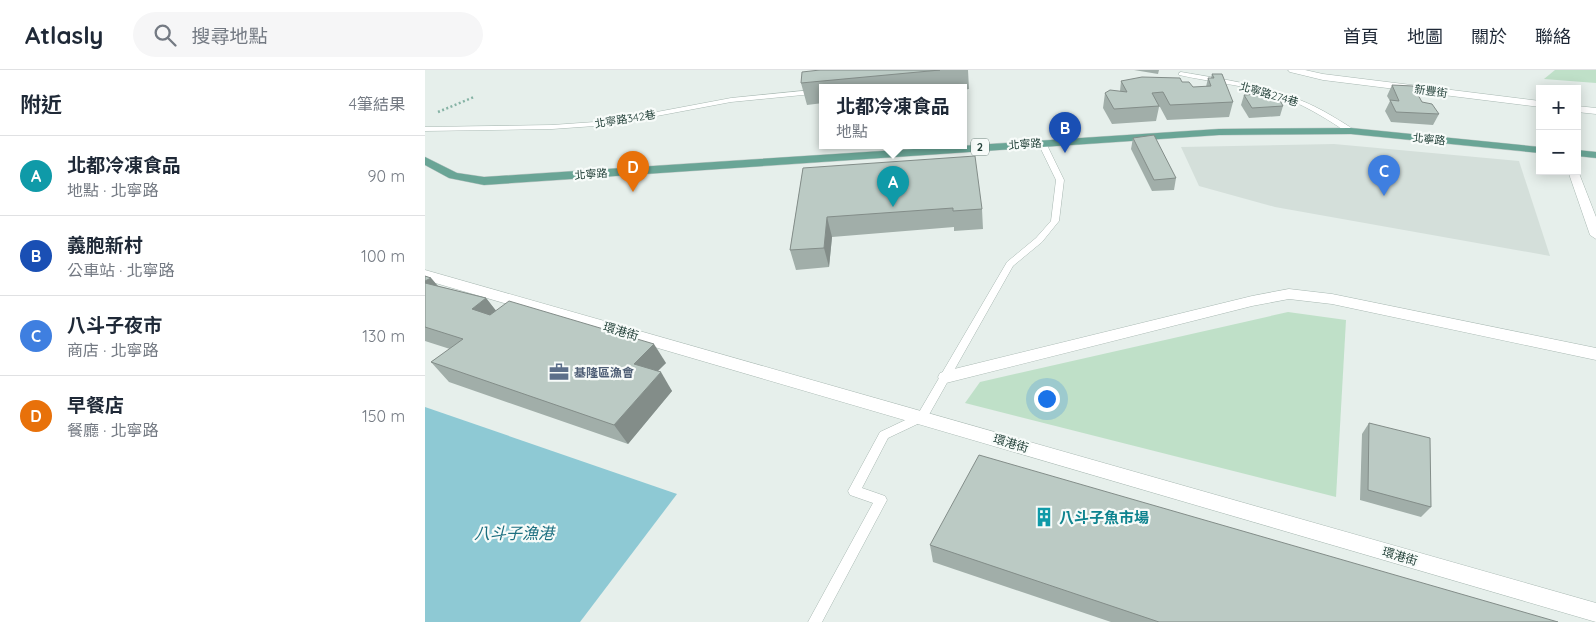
<!DOCTYPE html>
<html lang="zh-TW">
<meta charset="utf-8">
<style>
:root{--surface:#fff;--page:#f6f6f7;--text:#1f2937;--muted:#747a83;--line:#e0e1e3;--accent:#7f5249}
body{margin:0;font-family:Quicksand,"Noto Sans TC",sans-serif;background:var(--page);color:var(--text)}
.controls{position:absolute;right:15px;top:15px;display:grid;overflow:hidden;border-radius:0px;box-shadow:0 2px 12px #0003}
.controls button{width:45px;height:45px;display:grid;place-items:center;padding:0;border:0;border-bottom:1px solid var(--line);background:var(--surface);color:var(--text);font:25px sans-serif}
.you{position:absolute;left:621px;top:328px;width:18px;height:18px;margin:-12px;border:4px solid #fff;border-radius:50%;background:#1a73e8;box-shadow:0 0 0 8px #1a73e833}
.badge{display:grid;place-items:center;width:32px;height:32px;border-radius:50%;background:var(--accent);color:#fff;font-size:16px;font-weight:700}
.pin{position:absolute;translate:-50% -41px;filter:drop-shadow(0 1px 2px #0008)}
.pin::after{content:'';position:absolute;top:26px;width:18px;height:15px;background:inherit;clip-path:polygon(0 0,100% 0,50% 100%)}
.popup{position:absolute;left:394px;top:14px;width:148px;height:65px;box-sizing:border-box;display:grid;place-content:center;border-radius:0px;background:var(--surface);filter:drop-shadow(0 1px 4px #0005);font-size:16px;white-space:nowrap;color:var(--muted)}
.popup b{font-size:19px;color:var(--text)}
.popup::after{content:'';position:absolute;left:50%;top:100%;margin-left:-10px;border:10px solid transparent;border-top-color:var(--surface)}
.list{margin:0;padding:0;list-style:none}
h2{display:flex;justify-content:space-between;align-items:center;height:65px;margin:0;padding:0 20px;font-size:21px}
h2 small{font-size:16px;font-weight:400;color:var(--muted)}
.list li{display:grid;grid-template-columns:32px 1fr auto;gap:15px;align-items:center;box-sizing:border-box;height:80px;padding:0 20px;border-top:1px solid var(--line)}
.list b{display:block;font-size:19px;white-space:nowrap}
.list p{margin:0;font-size:16px;white-space:nowrap;color:var(--muted)}
.list em{font-size:16px;font-style:normal;color:var(--muted)}
.icon{flex:none;width:28px;height:28px;fill:none;stroke:currentColor;stroke-width:2;stroke-linecap:round;stroke-linejoin:round}
.map{position:relative;flex:none;width:1171px;height:552px;overflow:hidden}
header{display:flex;align-items:center;gap:30px;box-sizing:border-box;height:70px;padding:0 25px;background:var(--surface);border-bottom:1px solid var(--line)}
header strong{font-size:24px}
nav{display:flex;gap:28px;margin-inline-start:auto;font-size:18px}
.search{width:350px;height:45px;background:var(--page);display:flex;align-items:center;gap:12px;box-sizing:border-box;padding:0 18px;border-radius:28px;color:var(--muted);font-size:19px}
main{display:flex}
aside{flex:1;background:var(--surface)}
.map>svg:first-child{display:block}
.built{fill:#d4dfda}
.green{fill:#bfe0c8}
.water{fill:#8ec9d4}
.lines{fill:none;stroke-linecap:round;stroke-linejoin:round}
.service-casing{stroke:#a8b8b2;stroke-width:1}
.minor-casing{stroke:#a8b8b2;stroke-width:1}
.primary-casing{stroke:#c2cac8;stroke-width:1}
.path{stroke:#86b3a5;stroke-width:2.5;stroke-dasharray:2 2.5;stroke-linecap:butt}
.service{fill:#fff;fill-rule:evenodd}
.minor{fill:#fff;fill-rule:evenodd}
.primary{fill:#6aa596;fill-rule:evenodd}
.wall{fill:#a1aea9}
.shaded-wall{fill:#838d89}
.building{fill:#bbcac4;stroke:#838d89}
.labels{text-anchor:middle;dominant-baseline:central;stroke-width:4.5;stroke-linejoin:round;paint-order:stroke}
.far-street-label{font-size:11px;fill:#24423a;stroke:#f7fbf9}
.shield{fill:#f7fbf9;stroke:#637a73;stroke-width:1}
.shield-label{font-size:11px;font-weight:bold;fill:#24423a}
.street-label{font-size:12px;fill:#24423a;stroke:#f7fbf9}
.service-label{font-size:12px;font-weight:bold;fill:#4e5e75;stroke:#f7fbf9;text-anchor:start}
.near-culture-label{font-size:15px;font-weight:bold;fill:#0d838f;stroke:#f7fbf9;text-anchor:start}
.near-water-label{font-size:16px;font-style:italic;fill:#1c6f80;stroke:#f7fbf9}
</style>
<header>
<strong>Atlasly</strong>
<div class="search"><svg class="icon" aria-label="search" viewBox="0 0 24 24"><circle cx="10" cy="10" r="6"/><path d="M15 15l6 6"/></svg>搜尋地點</div>
<nav><a>首頁</a><a>地圖</a><a>關於</a><a>聯絡</a></nav>
</header>
<main>
<aside>
<h2>附近<small>4筆結果</small></h2>
<ul class="list">
<li><span class="badge" style="background:#0f9aa8">A</span><div><b>北都冷凍食品</b><p>地點 · 北寧路</p></div><em>90 m</em></li>
<li><span class="badge" style="background:#1a4fb4">B</span><div><b>義胞新村</b><p>公車站 · 北寧路</p></div><em>100 m</em></li>
<li><span class="badge" style="background:#3f7fe0">C</span><div><b>八斗子夜市</b><p>商店 · 北寧路</p></div><em>130 m</em></li>
<li><span class="badge" style="background:#e8710a">D</span><div><b>早餐店</b><p>餐廳 · 北寧路</p></div><em>150 m</em></li>
</ul>
</aside>
<div class="map">
<svg width="1171" height="552" viewBox="0 0 1171 552">
<rect width="100%" height="100%" fill="#e6efeb"/>
<!-- built -->
<polygon class="built" points="909,74 1094,91 1125,186 850,137 774,116 756,77"/>
<!-- green -->
<g class="green">
<polygon points="1130,0 1171,0 1171,13 1119,9"/>
<polygon points="863,242 921,250 911,427 540,333 555,312"/>
</g>
<!-- water -->
<polygon class="water" points="0,337 252,424 155,552 0,552"/>
<g class="lines">
<defs>
<g id="service">
<path d="M756 2C809 11 861 18 907 46 915 51 923 55 930 61L923 63C904 50 884 38 863 29 828 16 790 13 754 5V3Z"/>
<polygon points="398,19 398,23 306,32 184,55 127,59 0,61 0,57 127,55 184,51 306,28"/>
<polygon points="614,71 621,73 639,110 634,151 617,172 588,196 501,350 463,368 437,418 460,426 462,430 397,552 383,552 448,433 425,425 423,421 455,362 493,344 582,192 611,168 626,151 631,110 613,73"/>
</g>
<g id="minor">
<polygon points="863,0 880,0 898,4 1115,31 1115,37 898,10 865,2"/>
<polygon points="1152,36 1171,38 1171,44 1152,42"/>
<polygon points="1152,98 1171,147 1171,169 1165,165 1143,101 1152,101"/>
<polygon points="0,200 1171,533 1171,552 0,210"/>
<polygon points="864,219 907,224 1171,278 1171,290 907,234 864,229 827,236 521,313 515,311 513,307 515,303 521,301 827,226"/>
</g>
<g id="primary">
<polygon points="926,58 1115,77 1115,83 926,64 794,65 59,115 24,108 0,95 0,87 32,103 59,107 794,59"/>
<polygon points="1152,80 1171,82 1171,88 1152,86"/>
</g>
</defs>
<!-- service casing -->
<use href="#service" class="service-casing"/>
<!-- minor casing -->
<use href="#minor" class="minor-casing"/>
<!-- primary casing -->
<use href="#primary" class="primary-casing"/>
<!-- path -->
<polyline class="path" points="13,42 49,27"/>
<!-- service -->
<use href="#service" class="service"/>
<!-- minor -->
<use href="#minor" class="minor"/>
<!-- primary -->
<use href="#primary" class="primary"/>
</g>
<!-- wall -->
<g class="wall">
<polygon points="395,0 543,0 544,19 538,20 538,18 398,18 398,33 382,35 376,13"/>
<polygon points="709,0 734,0 733,4"/>
<polygon points="787,4 808,32 804,47 742,50 735,37 734,37 731,51 687,54 678,38 680,23 695,21 696,11 757,12 768,17 781,17 783,8 786,8"/>
<polygon points="967,15 997,32 1014,44 1008,55 966,52 960,41 965,31 962,26"/>
<polygon points="819,25 858,36 855,46 824,48 816,35"/>
<polygon points="708,68 751,108 749,120 727,121 706,79"/>
<polygon points="378,98 557,139 558,159 529,161 529,157 407,167 404,197 371,200 365,180"/>
<polygon points="0,206 6,208 13,216 61,228 71,241 241,293 232,301 247,321 203,374 24,312 6,292 25,279 0,271"/>
<polygon points="944,353 1006,437 996,447 935,430 937,364"/>
<polygon points="505,475 1133,552 686,552 508,492"/>
</g>
<!-- shaded-wall -->
<g class="shaded-wall">
<polygon points="402,147 407,167 404,197 399,178"/>
<polygon points="6,208 22,227 0,214 0,211"/>
<polygon points="61,228 76,247 63,258 47,239"/>
<polygon points="229,274 241,293 221,313 209,294"/>
<polygon points="236,302 247,321 203,374 189,355"/>
</g>
<!-- building -->
<g class="building">
<polygon points="395,0 515,0 376,13 377,2"/>
<polygon points="787,4 797,4 808,32 745,35 738,22 727,23 734,36 689,39 680,23 685,20 702,22 696,11 717,7 755,8 757,12 764,12 768,17 786,16 783,8 789,8"/>
<polygon points="967,15 988,16 997,32 1007,34 1014,44 971,42 965,30 974,31"/>
<polygon points="851,23 858,36 827,38 819,25"/>
<polygon points="729,65 751,108 729,110 708,68"/>
<polygon points="550,86 557,139 528,141 528,138 402,147 399,178 365,180 378,98"/>
<polygon points="0,206 6,208 0,211"/>
<polygon points="0,213 61,228 47,239 65,245 84,231 229,274 209,294 236,302 189,355 6,292 38,269 0,257"/>
<polygon points="944,353 1005,368 1006,437 943,420"/>
<polygon points="554,385 1133,552 734,552 505,475"/>
</g>
<!-- icons -->
<defs>
<symbol id="office-bare" viewBox="-9 -9 18 18"><path d="M-6-3h4V-5.5h4V-3h4V5H-6ZM-1-4.5V-3h2v-1.5ZM-6 0V1H6V0Z" fill="#5c6f8a" stroke="#f7fbf9" stroke-width="2.5" paint-order="stroke"/></symbol>
<symbol id="building-bare" viewBox="-9 -9 18 18"><path d="M-4-6H4V6H1V3H-1V6H-4ZM-2.5-4.3h1.7v1.8h-1.7ZM.8-4.3h1.7v1.8H.8ZM-2.5-1h1.7V.8h-1.7ZM.8-1h1.7V.8H.8Z" fill="#0f9aa8" stroke="#f7fbf9" stroke-width="2.5" paint-order="stroke"/></symbol>
</defs>
<g fill-rule="evenodd">
<use href="#office-bare" x="120" y="288" width="28" height="28"/>
<use href="#building-bare" x="605" y="433" width="28" height="28"/>
</g>
<g class="labels">
<!-- far-street labels -->
<g class="far-street-label">
<text transform="translate(1006 21) rotate(8)">新豐街</text>
<text transform="translate(844 24) rotate(16)">北寧路274巷</text>
<text transform="translate(200 49) rotate(-9)">北寧路342巷</text>
<text transform="translate(1004 69) rotate(6)">北寧路</text>
<text transform="translate(600 74) rotate(-4)">北寧路</text>
<text transform="translate(166 104) rotate(-4)">北寧路</text>
</g>
<!-- shield labels -->
<rect class="shield" x="546" y="68.5" width="18" height="17" rx="4"/>
<g class="shield-label">
<text x="555" y="77">2</text>
</g>
<!-- street labels -->
<g class="street-label">
<text transform="translate(196 261) rotate(16)">環港街</text>
<text transform="translate(586 373) rotate(16)">環港街</text>
<text transform="translate(975 486) rotate(16)">環港街</text>
</g>
<!-- service labels -->
<g class="service-label">
<text x="149" y="302">基隆區漁會</text>
</g>
<!-- near-culture labels -->
<g class="near-culture-label">
<text x="634" y="447">八斗子魚市場</text>
</g>
<!-- near-water labels -->
<g class="near-water-label">
<text x="89" y="463">八斗子漁港</text>
</g>
</g>
</svg>
<div class="controls">
<button>+</button>
<button>−</button>
</div>
<div class="you"></div>
<div class="pin badge" style="left:468px;top:137px;background:#0f9aa8">A</div>
<div class="popup"><b>北都冷凍食品</b>地點</div>
<div class="pin badge" style="left:640px;top:83px;background:#1a4fb4">B</div>
<div class="pin badge" style="left:959px;top:126px;background:#3f7fe0">C</div>
<div class="pin badge" style="left:208px;top:122px;background:#e8710a">D</div>
</div>
</main>
